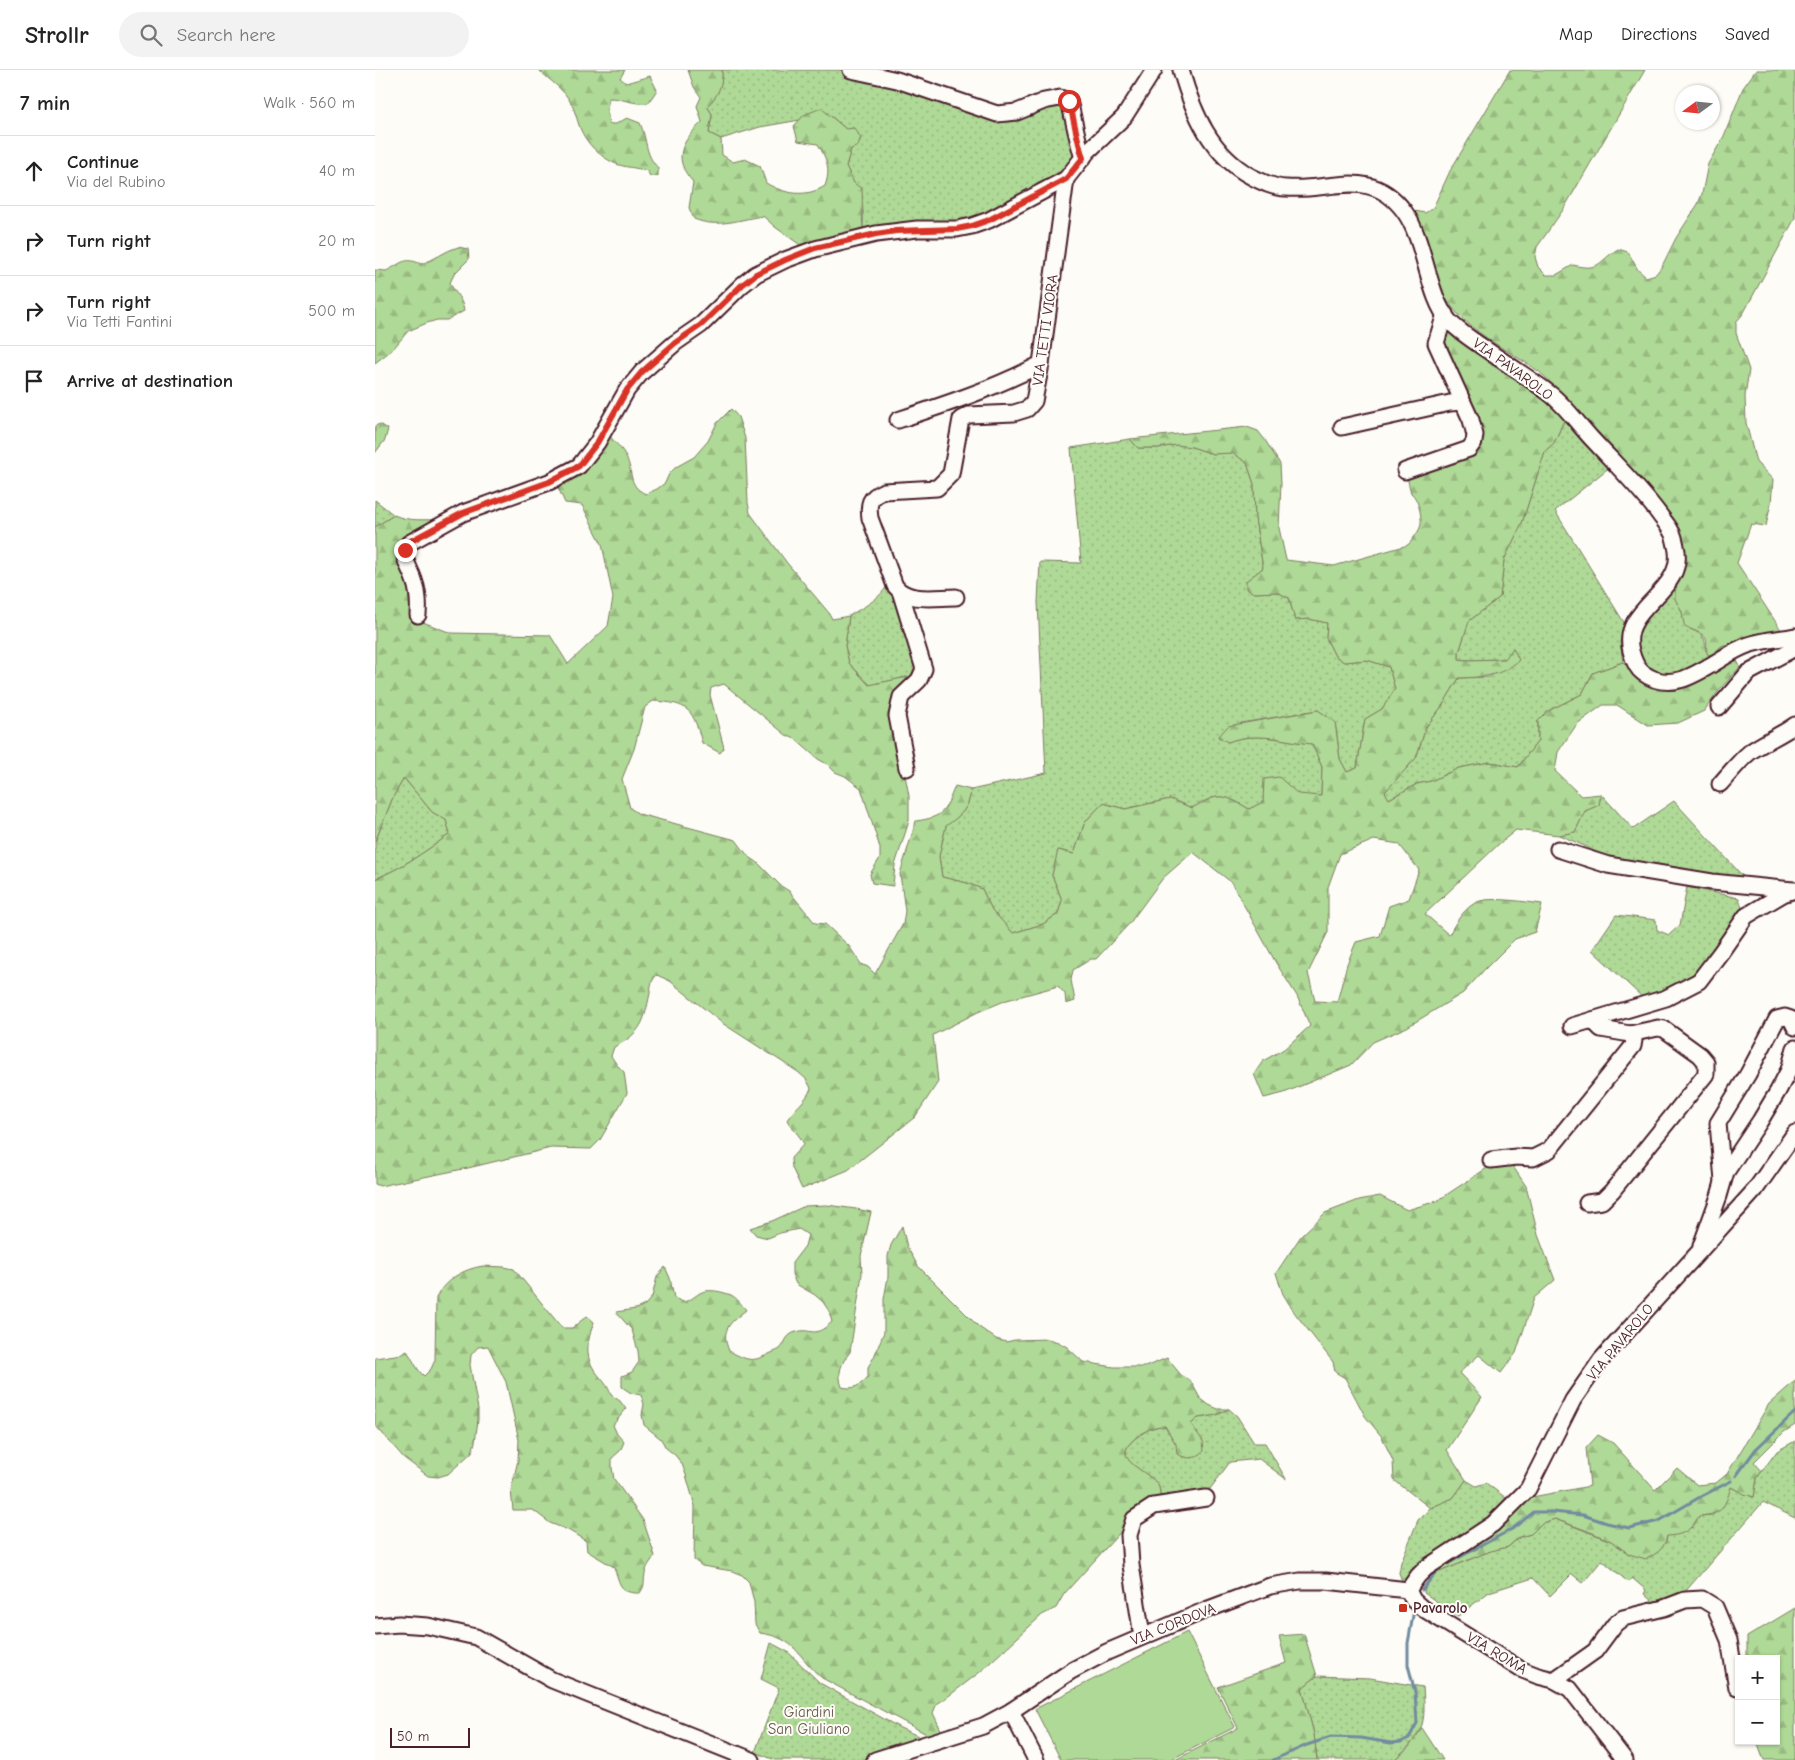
<!DOCTYPE html>
<meta charset="utf-8">
<style>
:root{--surface:#fff;--page:#f2f2f2;--text:#222;--muted:#767676;--line:#e0e0e0}
body{margin:0;font-family:"Comic Neue",sans-serif;background:var(--page);color:var(--text)}
.controls{position:absolute;right:15px;bottom:15px;display:grid;overflow:hidden;border-radius:0px;box-shadow:0 1px 4px #0004}
.controls button{width:45px;height:45px;display:grid;place-items:center;padding:0;border:0;border-bottom:1px solid var(--line);background:var(--surface);color:var(--text);font:25px sans-serif}
.compass{position:absolute;left:1300px;top:15px;width:45px;height:45px;border-radius:50%;background:var(--surface);box-shadow:0 1px 4px #0004;rotate:255deg}
.scale{position:absolute;left:15px;bottom:12px;width:80px;box-sizing:border-box;padding-left:5px;border:2px solid #4a1f2b;border-top:0;font-size:14px;line-height:18px;white-space:nowrap;color:#4a1f2b;-webkit-text-stroke:4px #fdfcf7;paint-order:stroke}
.stop{position:absolute;width:15px;height:15px;margin:-11px;border:4px solid #d93025;border-radius:50%;background:#fff}
.stop.end{background:#d93025;border-color:#fff;box-shadow:0 1px 5px #0008}
.list{margin:0;padding:0;list-style:none}
h2{display:flex;justify-content:space-between;align-items:center;height:65px;margin:0;padding:0 20px;font-size:21px}
h2 small{font-size:16px;font-weight:400;color:var(--muted)}
.list li{display:grid;grid-template-columns:32px 1fr auto;gap:15px;align-items:center;box-sizing:border-box;height:70px;padding:0 20px;border-top:1px solid var(--line)}
.list b{display:block;font-size:19px;white-space:nowrap}
.list p{margin:0;font-size:16px;white-space:nowrap;color:var(--muted)}
.list em{font-size:16px;font-style:normal;color:var(--muted)}
.icon{flex:none;width:28px;height:28px;fill:none;stroke:currentColor;stroke-width:2;stroke-linecap:round;stroke-linejoin:round}
.map{position:relative;flex:none;width:1420px;height:1690px;overflow:hidden}
header{display:flex;align-items:center;gap:30px;box-sizing:border-box;height:70px;padding:0 25px;background:var(--surface);border-bottom:1px solid var(--line)}
header strong{font-size:24px}
nav{display:flex;gap:28px;margin-inline-start:auto;font-size:18px}
.search{width:350px;height:45px;background:var(--page);display:flex;align-items:center;gap:12px;box-sizing:border-box;padding:0 18px;border-radius:28px;color:var(--muted);font-size:19px}
main{display:flex}
aside{flex:1;background:var(--surface)}
.map>svg:first-child{display:block}
.grass{fill:url(#grass-dots);stroke:#7c7c60}
.forest{fill:url(#forest-firs);stroke:#7c7c60;fill-rule:evenodd}
.pitch{fill:#afd996;stroke:#7c7c60}
.lines{fill:none;stroke-linecap:round;stroke-linejoin:round}
.stream{stroke:#728b9f;stroke-width:3}
.minor-casing{stroke:#4a1f2b;stroke-width:19}
.minor{stroke:#fdfcf7;stroke-width:15}
.route{stroke:#d93025;stroke-width:6}
.poi-dot{fill:#c8321e;stroke:#fdfcf7;stroke-width:2}
.labels{text-anchor:middle;dominant-baseline:central;stroke-width:4;stroke-linejoin:round;paint-order:stroke}
.street-label{font-size:15px;fill:#4a1f2b;stroke:#fdfcf7}
.poi-label{font-size:15px;font-weight:bold;fill:#4a1f2b;stroke:#fdfcf7;text-anchor:start}
.park-label{font-size:15px;fill:#68574b;stroke:#fdfcf7}
</style>
<header>
<strong>Strollr</strong>
<div class="search"><svg class="icon" aria-label="search" viewBox="0 0 24 24"><circle cx="10" cy="10" r="6"/><path d="M15 15l6 6"/></svg>Search here</div>
<nav><a>Map</a><a>Directions</a><a>Saved</a></nav>
</header>
<main>
<aside>
<h2>7 min<small>Walk · 560 m</small></h2>
<ul class="list">
<li><svg class="icon" aria-label="ahead" viewBox="0 0 24 24"><path d="M12 20V5M6 11l6-6 6 6"/></svg><div><b>Continue</b><p>Via del Rubino</p></div><em>40 m</em></li>
<li><svg class="icon" aria-label="right" viewBox="0 0 24 24"><path d="M7 20v-9h11M14 6l5 5-5 5"/></svg><div><b>Turn right</b></div><em>20 m</em></li>
<li><svg class="icon" aria-label="right" viewBox="0 0 24 24"><path d="M7 20v-9h11M14 6l5 5-5 5"/></svg><div><b>Turn right</b><p>Via Tetti Fantini</p></div><em>500 m</em></li>
<li><svg class="icon" aria-label="arrive" viewBox="0 0 24 24"><path d="M6 21V4h12l-3 4 3 4H6"/></svg><div><b>Arrive at destination</b></div></li>
</ul>
</aside>
<div class="map">
<svg width="1420" height="1690" viewBox="0 0 1420 1690">
<defs>
<pattern id="grass-dots" width="8" height="8" patternUnits="userSpaceOnUse" patternTransform="scale(1.25)"><rect width="8" height="8" fill="#afd996"/><path d="M2 2h.1M6 6h.1" fill="none" stroke="#98ba81" stroke-width="1.8" stroke-linecap="round"/></pattern>
<pattern id="forest-firs" width="22" height="20" patternUnits="userSpaceOnUse" patternTransform="scale(1.25)"><rect width="22" height="20" fill="#afd996"/><path d="M5 1l3.5 6h-7zM16 11l3.5 6h-7z" fill="#98ba81"/></pattern>
</defs>
<rect width="100%" height="100%" fill="#fdfcf7"/>
<filter id="ink" filterUnits="userSpaceOnUse"><feTurbulence type="fractalNoise" baseFrequency=".02" numOctaves="2"/><feDisplacementMap in="SourceGraphic" scale="10" xChannelSelector="R" yChannelSelector="G"/><feConvolveMatrix kernelMatrix="1 2 1 2 8 2 1 2 1" color-interpolation-filters="sRGB"/></filter>
<g filter="url(#ink)">
<!-- grass -->
<g class="grass">
<path d="M347 0H473L622 45 685 28 706 87 691 108 614 149 489 165C487 155 489 150 488 141 486 126 477 110 471 96L476 79 471 59 458 48 429 45 425 50 385 57 346 69 334 63 337 44 332 36C342 27 348 13 347 0Z"/>
<polygon points="1191,346 1236,396 1180,441 1250,554 1245,572 1248,592 1218,603 1207,624 1173,641 1163,651 1163,671 1143,697 1115,692 1084,698 1056,711 1042,714 1014,729 1009,722 1041,688 1051,657 1067,636 1084,608 1115,607 1130,589 1091,590 1084,589 1084,582 1094,551 1125,527 1129,490 1147,453 1170,381 1179,373"/>
<path d="M755 369 763 378H783L801 375 817 377 838 384 858 382 872 393 879 414 880 448 888 498 871 511 879 523 902 522 914 528 920 550 934 549 952 553 951 568 960 586 969 592 992 590 1014 597 1020 619 1007 639 990 649 982 698 972 702 965 689 960 652 943 640 866 653 853 672C881 661 909 671 937 674L947 697 946 726C919 724 898 728 874 739 847 723 844 723 817 738L795 729 750 739 728 733 710 752 699 784 684 780 677 805 687 830 683 844 668 854 638 863 617 840 607 819 592 813 567 807 564 786 571 755C586 745 594 739 596 720L671 703 663 532 665 492 706 493 696 378Z"/>
<polygon points="0,430 19,445 0,457"/>
<path d="M1304 498H1308L1300 523V528L1307 541 1310 557C1323 563 1332 563 1330 580L1339 584C1344 578 1347 573 1356 575L1311 606H1281L1261 589 1259 560Z"/>
<path d="M513 513 523 525 545 597 536 612 532 607 495 615 474 593 470 576 474 546C486 538 508 528 513 513Z"/>
<path d="M29 708 57 742 71 750 75 764C51 781 27 798 0 809V772L18 727Z"/>
<polygon points="1226,724 1258,759 1299,731 1374,813 1242,794 1212,777 1184,765 1200,762 1210,741 1224,734"/>
<path d="M1312 817 1364 828 1367 838C1349 866 1332 900 1302 916 1292 922 1279 924 1268 928L1217 880 1241 845 1281 850 1282 860 1294 865 1305 855Z"/>
<path d="M854 1339 862 1346 879 1373H890L911 1409 884 1389 855 1392 835 1419 785 1427C785 1423 785 1419 783 1415 774 1400 731 1390 762 1367 772 1360 778 1356 790 1356L801 1374 816 1354 823 1348 842 1345Z"/>
<polygon points="1420,1371 1420,1448 1388,1432 1309,1523 1278,1532 1269,1524 1271,1520 1257,1508 1253,1512 1227,1490 1208,1513 1197,1504 1175,1526 1158,1508 1114,1522 1083,1546 1049,1523 1050,1517 1062,1503 1115,1481 1133,1477 1145,1467 1156,1464 1167,1453 1180,1449 1236,1471 1254,1484 1291,1473 1292,1465 1318,1457 1324,1446 1338,1445 1356,1417 1369,1424 1379,1427 1382,1408 1402,1381"/>
<polygon points="1091,1410 1101,1416 1111,1413 1131,1428 1110,1449 1079,1473 1049,1489 1028,1513 1024,1503 1026,1492 1043,1450 1055,1438 1078,1428"/>
<polygon points="396,1573 413,1582 445,1613 525,1658 550,1669 487,1690 400,1690 380,1682 404,1618 386,1609"/>
<path d="M942 1606 995 1608 1048 1617C1051 1656 1049 1663 1019 1690H942L939 1664 927 1618Z"/>
</g>
<!-- forest -->
<g class="forest">
<path d="M164 0H250L245 8 251 13 275 6 282 20 273 33C260 35 247 28 234 28L232 39 234 54H241L252 48 265 53C273 71 269 83 283 98V106H275L272 101C261 97 250 98 239 93 224 86 211 73 205 58 202 50 200 40 196 33 189 19 174 10 164 0Z"/>
<path d="M313 0H347C348 14 343 27 332 36L337 44 334 63 346 69 347 85 358 92 370 89 385 96 391 113C409 124 431 128 450 116 456 99 452 90 443 74L423 71 419 56 429 45 446 38 471 59 479 58 486 68 483 76 476 79 471 96 479 113 487 119C488 134 486 150 489 165L431 179 400 157 388 146C365 149 343 159 319 149L314 138 318 112C297 89 306 72 327 52L322 36 326 27 319 17Z"/>
<path d="M1135 0H1270L1188 140 1162 177 1160 187 1163 197 1171 205H1181L1198 195C1226 202 1223 191 1243 179L1253 182 1263 200 1271 207 1281 204 1287 196 1301 168 1323 134 1327 124 1333 94 1349 66 1368 18 1381 0H1420V148L1368 244 1361 252V263L1374 300 1370 326 1371 353 1381 392 1398 410 1396 433 1391 456 1376 454 1362 493 1408 563 1356 575C1347 573 1344 578 1339 584L1333 585C1330 579 1333 575 1331 569 1329 563 1315 559 1310 557 1308 552 1308 547 1307 542 1305 536 1299 531 1300 525 1300 516 1306 508 1308 499 1313 477 1305 457 1291 439 1263 403 1231 371 1199 338 1186 325 1174 308 1159 298 1129 278 1073 251 1065 213L1038 148 1040 141 1050 143 1058 138 1075 101Z"/>
<path d="M83 177 93 179 94 189 79 204 75 213C81 225 87 228 89 241L72 250H62L52 253 33 261 18 279 0 293V200L11 201C26 194 29 186 46 194 60 190 69 181 83 177Z"/>
<path d="M1070 253 1171 326 1191 346 1179 373 1170 381 1147 453 1129 490 1125 527 1094 551 1084 582V589L1091 590 1130 589 1138 578 1144 590C1126 607 1107 607 1084 608L1067 636 1051 657 1041 688 1010 722 1014 729 1042 714 1056 711 1084 698 1115 692 1143 697 1163 671V651L1173 641 1207 624 1218 603 1248 592 1271 612 1360 586 1365 597 1345 619 1329 641 1303 653 1273 655 1242 635H1228L1202 654 1183 682 1180 701 1206 726 1226 724 1224 735 1210 741 1200 762 1184 765 1141 760 1125 773 1050 844 1074 865C1080 853 1091 835 1105 831 1118 827 1152 832 1167 834L1160 862 1140 869 1110 899 1088 923 1032 957 998 972 976 995 909 1023 889 1028 879 1004 888 991 909 979 935 956 922 926 901 893 856 812 818 782 788 808 754 854 721 889H716L698 900 696 910 700 931 691 934 690 924 683 916 632 930 603 942 558 965 563 1012 540 1047 473 1100 427 1119 417 1098 416 1088 429 1074C424 1064 417 1059 412 1050 420 1037 431 1032 436 1018L431 1009 423 1002 347 953 295 911 282 905C276 910 276 916 275 923 269 952 267 963 239 977L236 986 242 995 249 1002 252 1023 225 1070 216 1079 176 1078 93 1098 5 1116 0 1114V809C27 798 51 781 75 764L71 750 57 742 29 708 18 727 0 772V457L19 445C35 452 49 449 66 450L31 469 41 550 48 552 76 563 175 565 193 594 233 556 238 528 227 474 207 435 190 433 181 413 234 365C239 372 248 379 251 387 259 402 252 416 271 424L282 419 290 413 294 404 301 397 319 387 333 371 342 353 356 339 363 347 370 368 373 433 375 443 412 493 454 543 457 549 474 546 470 576 474 593 494 615 532 607 536 612 523 625 529 700 534 726V751L520 795 518 816 497 813 495 804 505 788V778L486 718 470 706 460 702 452 694 443 689 420 669 411 665 349 614 336 618 335 625 349 678 345 683 327 673C318 640 315 633 278 631L270 637 259 679 247 709 255 738 264 744 361 770 373 786 382 792 406 816 414 821 440 853 450 854 474 876 486 894 493 897 500 904 528 854 530 841 525 804 541 751C570 747 570 740 580 716L596 720C594 739 586 745 571 756L564 786 567 807 592 813 607 819 617 840 638 863 668 854 683 844 687 830 677 805 683 780 699 784 710 752 728 733 750 739 795 729 817 738C844 723 847 723 874 739L888 732 889 709 904 707 923 724 946 726 947 697 937 674C909 671 881 661 853 672L843 667 853 656 943 640 960 652 965 689 972 702 982 698 990 649 1007 639 1020 619 1014 597 992 590 969 592 960 586 951 568 952 553 934 549 920 550 914 528 902 522 879 523 871 519V511L888 498 880 448 879 414 872 393 858 383 838 384 817 377 801 375 783 378H763L755 369 872 357 883 361 890 370 905 394 906 413 904 458 911 490 959 496 1033 475C1037 470 1045 461 1046 454 1047 446 1043 428 1036 423L1031 403 1101 373 1064 273ZM999 770 1024 774 1044 800 1034 829 1014 836 1005 866 981 872 972 894 962 932 940 931 933 903 953 862V817L965 784Z"/>
<polygon points="5,354 13,359 10,370 0,383 0,356"/>
<polygon points="1137,1095 1151,1116 1163,1165 1180,1210 1159,1228 1141,1283 1126,1303 1104,1285 1084,1303 1107,1327 1072,1380 1091,1410 1078,1428 1055,1438 1019,1410 1018,1391 1007,1367 990,1346 970,1308 960,1302 958,1292 919,1242 908,1224 901,1203 926,1166 950,1143 984,1130 1005,1126 1032,1140 1062,1131 1112,1098"/>
<path d="M452 1135 481 1139 496 1142 486 1186 487 1204 475 1282C466 1293 462 1303 467 1317 479 1320 484 1316 493 1307V1297L499 1287 509 1262V1229L513 1207V1186L516 1175 527 1156 532 1177 543 1196 604 1257 621 1269 631 1272 640 1270 673 1269 683 1272 692 1277 708 1292 739 1297H770L792 1288 806 1305 815 1310 825 1328 834 1335 843 1339H854L842 1345 823 1348 816 1354 828 1371 829 1381C820 1389 814 1390 802 1384L801 1374 790 1356C778 1356 771 1360 762 1367 731 1390 774 1400 783 1415 785 1419 785 1423 785 1427L766 1435 759 1442 750 1457 689 1524 681 1538 667 1545 605 1602 571 1628 562 1633 558 1643 567 1662 557 1667 447 1608C422 1587 422 1568 385 1563L380 1554 379 1532 374 1512 367 1505 357 1501 327 1496 319 1490 320 1436 311 1405 307 1394 300 1385 291 1378 286 1369 269 1355 267 1345 269 1334 266 1325 256 1323 247 1317V1306L257 1302 264 1292 263 1281 257 1260 241 1242 261 1239 270 1235 277 1227 282 1207 290 1197 295 1208 299 1228 308 1232C317 1230 318 1227 325 1223 333 1218 348 1222 356 1225 362 1228 367 1235 371 1240 355 1253 345 1259 354 1281 372 1290 376 1293 394 1284 398 1282 402 1281 405 1279 411 1273 410 1265 421 1262 438 1257 437 1270 457 1252L454 1241 448 1232 440 1225 421 1214 417 1204V1193L430 1176 433 1165 424 1159 405 1163 393 1168 381 1165 375 1158 397 1151 430 1136Z"/>
<path d="M108 1196 129 1197 139 1199 187 1258H197L212 1246 219 1252C213 1269 208 1286 221 1302 227 1310 233 1315 236 1325L245 1331 251 1339 238 1355 242 1364 249 1372 245 1381 237 1388V1398L239 1409 268 1450 280 1486C276 1491 271 1497 270 1504 268 1514 271 1514 265 1523 244 1524 245 1513 239 1497L212 1481 211 1471 193 1460 175 1453 158 1440H138L136 1420 143 1390 144 1370 131 1312 113 1276 103 1277 96 1285 95 1295 103 1339V1350L100 1372 97 1382 73 1404 63 1407 53 1406 29 1388 0 1355V1288L27 1284 32 1281C38 1289 41 1299 49 1306L56 1299 60 1290 61 1228C69 1210 88 1199 108 1196Z"/>
<path d="M1420 1311V1355L1409 1362 1379 1392 1387 1401 1382 1408 1379 1427 1369 1424 1356 1417C1349 1439 1348 1444 1324 1446 1315 1461 1309 1465 1292 1466 1289 1479 1283 1483 1271 1489L1254 1484 1236 1471 1213 1461 1180 1449 1167 1453 1156 1464 1144 1467 1133 1477 1115 1481 1062 1503V1499L1073 1490 1111 1469 1152 1428 1215 1416 1211 1378 1223 1365 1238 1373 1280 1420 1302 1398 1322 1415 1341 1413 1352 1404 1394 1334Z"/>
<polygon points="1420,1538 1420,1690 1389,1690 1382,1671 1401,1671 1401,1589 1372,1589 1372,1567"/>
<polygon points="929,1564 942,1606 927,1618 939,1664 942,1690 800,1690 863,1658 843,1617 911,1593 904,1566"/>
<polygon points="1047,1658 1068,1690 1019,1690 1034,1677"/>
</g>
<!-- pitch -->
<polygon class="pitch" points="812,1562 860,1657 795,1690 686,1690 660,1639"/>
<g class="lines">
<!-- stream -->
<g class="stream">
<polyline points="1361,1406 1381,1379 1420,1342"/>
<polyline points="1047,1520 1063,1499 1137,1459 1159,1442 1177,1442 1208,1445 1232,1453 1254,1458 1284,1451 1325,1427 1356,1411"/>
<polyline points="898,1690 932,1675 956,1667 986,1668 1016,1673 1026,1672 1034,1668 1042,1653 1040,1622 1033,1595 1033,1573 1039,1540"/>
</g>
<defs>
<g id="minor">
<path d="M476 0 522 10 622 44 642 42 669 31 685 28 694 31C699 50 702 69 708 88"/>
<path d="M806 0C818 43 836 85 877 107 887 112 899 118 911 118 955 122 996 96 1029 141 1051 171 1052 227 1075 252 1085 262 1097 270 1109 278 1130 293 1153 307 1174 323 1190 335 1203 354 1217 369 1240 394 1264 417 1284 444 1288 450 1293 455 1296 461 1299 465 1300 471 1301 476 1313 523 1244 536 1256 581 1258 589 1261 598 1268 603 1304 630 1340 586 1373 575 1388 570 1405 569 1420 566"/>
<path d="M523 350C572 334 620 318 666 294"/>
<polyline points="967,357 1075,333 1087,332"/>
<polyline points="1030,401 1094,379 1099,372 1100,365 1096,350 1061,273 1070,244"/>
<polyline points="526,524 549,599 544,610 526,627 522,646 532,698"/>
<path d="M581 527C561 527 533 533 520 516L495 448C493 434 494 427 509 421L562 418 576 404 586 349 594 345 639 343 652 339 659 331 666 294 691 109 713 81 749 47 779 0"/>
<path d="M43 545C44 533 43 521 39 510 34 494 25 489 34 473L88 443 174 412 204 396 222 373 252 320 267 302 300 273 326 255 367 215 381 204 410 190 440 179 501 164 542 159H582L597 156 614 150 691 109"/>
<polyline points="1344,637 1373,603 1420,578"/>
<path d="M1345 714C1355 703 1364 691 1375 682 1389 672 1406 665 1420 655"/>
<polyline points="1183,779 1233,795 1337,812 1418,820"/>
<polyline points="1197,956 1291,928 1324,911 1346,882 1371,846 1408,824 1420,820"/>
<polyline points="1116,1090 1141,1087 1158,1088 1174,1080 1258,976 1259,970 1255,964 1226,959 1217,950"/>
<polyline points="1348,1111 1343,1053 1373,1004 1402,949 1410,947 1416,949 1420,957"/>
<polyline points="1212,1133 1227,1131 1237,1121 1331,1004 1331,992 1325,985 1289,959 1283,958 1255,964"/>
<polyline points="1326,1176 1344,1126 1351,1102 1385,1051 1403,1021 1414,1000 1420,978"/>
<polyline points="1033,1520 1043,1506 1051,1498 1118,1454 1153,1419 1198,1330 1226,1290 1380,1120 1420,1063"/>
<polyline points="1033,1520 1038,1530 1047,1538 1145,1599 1163,1606 1179,1610 1195,1619 1250,1690"/>
<polyline points="0,1556 24,1554 53,1556 101,1567 177,1610 377,1690"/>
<polyline points="767,1566 756,1495 754,1465 759,1449 779,1436 831,1428"/>
<polyline points="1179,1610 1220,1581 1240,1554 1248,1548 1289,1538 1310,1530 1327,1529 1340,1537 1354,1570 1362,1618"/>
<polyline points="636,1641 661,1690"/>
<polyline points="500,1690 608,1656 636,1641 696,1601 732,1582 831,1540 895,1516 925,1511 951,1511 1033,1520"/>
</g>
</defs>
<!-- minor casing -->
<use href="#minor" class="minor-casing"/>
<!-- minor -->
<use href="#minor" class="minor"/>
</g>
</g>
<g class="lines" filter="url(#ink)">
<!-- route -->
<path class="route" d="M30 480 34 472 88 443 174 412 204 396 222 373 252 320 267 302 300 273 326 255 367 215 381 204 410 190 440 178 501 164 521 161 582 159 597 156 614 150 691 109 708 88C702 69 699 50 694 31"/>
</g>
<!-- markers -->
<rect class="poi-dot" x="1023" y="1533" width="10" height="10" rx="2.5"/>
<g class="labels">
<!-- street labels -->
<g class="street-label">
<text transform="translate(670 260) rotate(-82)">VIA TETTI VIORA</text>
<text transform="translate(1138 299) rotate(36)">VIA PAVAROLO</text>
<text transform="translate(1245 1272) rotate(-50)">VIA PAVAROLO</text>
<text transform="translate(798 1554) rotate(-22)">VIA CORDOVA</text>
<text transform="translate(1122 1583) rotate(31)">VIA ROMA</text>
</g>
<!-- poi labels -->
<g class="poi-label">
<text x="1038" y="1538">Pavarolo</text>
</g>
<!-- park labels -->
<g class="park-label">
<text x="434" y="1642">Giardini<tspan x="434" dy="17">San Giuliano</tspan></text>
</g>
</g>
</svg>
<div class="controls">
<button>+</button>
<button>−</button>
</div>
<svg class="compass" viewBox="-18 -18 36 36"><path d="M0-13l5 13h-10z" fill="#e53935"/><path d="M0 13l5-13h-10z" fill="#767676"/></svg>
<div class="scale">50 m</div>
<div class="stop" style="left:694px;top:31px"></div>
<div class="stop end" style="left:30px;top:480px"></div>
</div>
</main>
